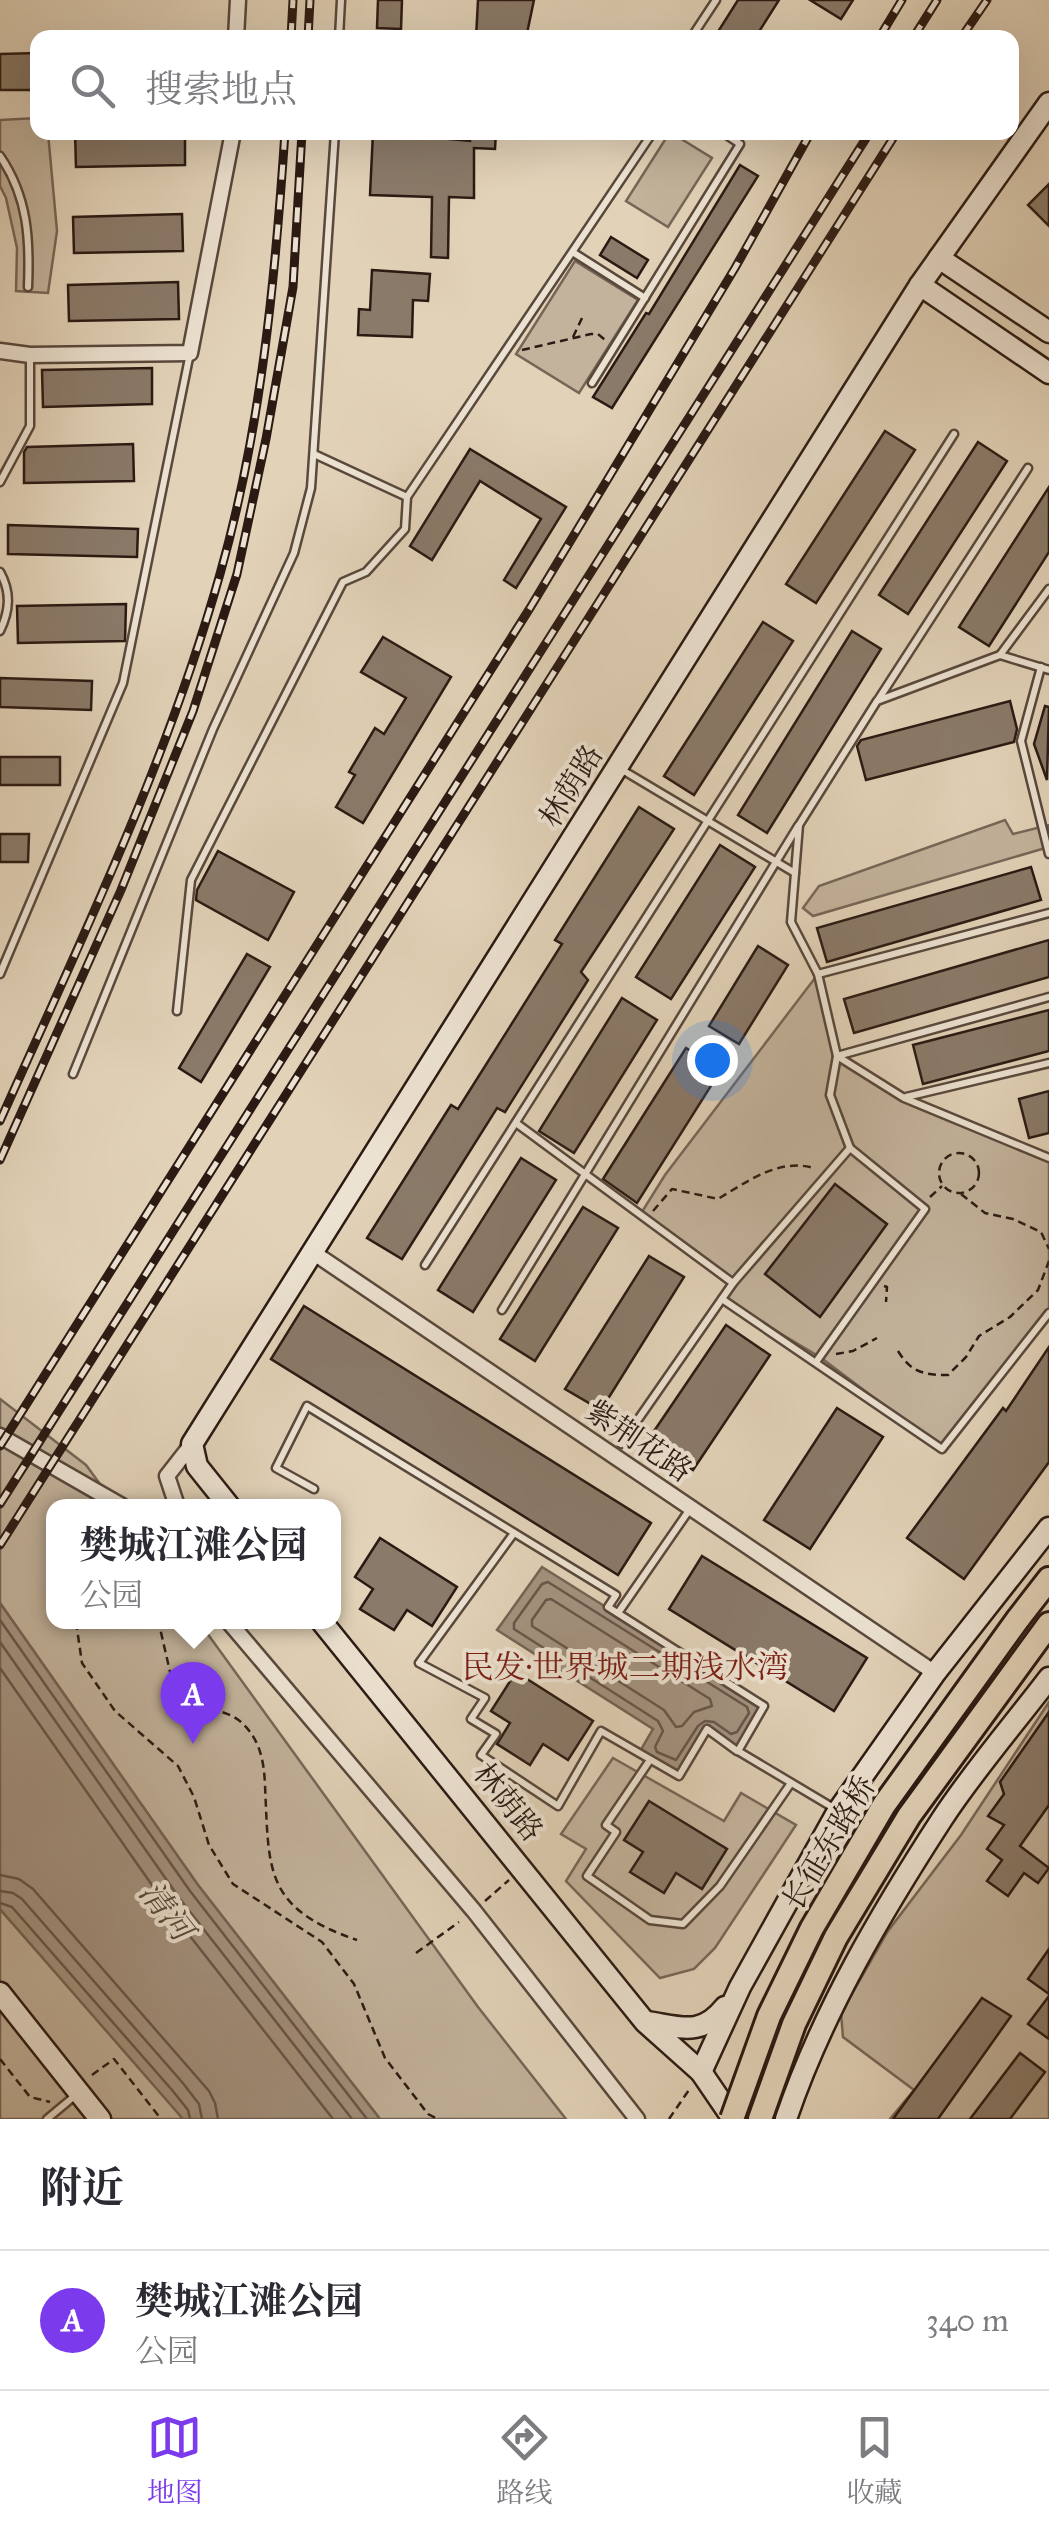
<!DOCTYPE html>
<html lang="zh">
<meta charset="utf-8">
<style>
:root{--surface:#fff;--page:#f2f2f3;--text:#2b2b33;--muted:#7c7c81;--line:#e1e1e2;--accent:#7c3aed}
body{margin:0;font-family:"IM FELL Great Primer","Noto Serif SC",serif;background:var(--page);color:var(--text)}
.you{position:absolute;left:712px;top:1060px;width:35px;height:35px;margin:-25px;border:8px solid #fff;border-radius:50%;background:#1a73e8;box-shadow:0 0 0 15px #1a73e833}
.badge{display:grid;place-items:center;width:65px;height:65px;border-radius:50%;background:var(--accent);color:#fff;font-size:32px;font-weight:700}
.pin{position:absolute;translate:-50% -82px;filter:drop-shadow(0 2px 5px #0008)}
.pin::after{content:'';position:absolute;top:52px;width:35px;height:30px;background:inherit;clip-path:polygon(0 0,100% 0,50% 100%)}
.popup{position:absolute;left:46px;top:1499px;width:295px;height:130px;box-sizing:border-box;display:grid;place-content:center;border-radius:20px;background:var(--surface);filter:drop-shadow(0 2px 8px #0005);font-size:32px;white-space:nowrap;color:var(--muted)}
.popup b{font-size:38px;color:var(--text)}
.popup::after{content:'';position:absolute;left:50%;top:100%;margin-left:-20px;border:20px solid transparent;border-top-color:var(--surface)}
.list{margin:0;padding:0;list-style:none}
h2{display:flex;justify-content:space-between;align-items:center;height:130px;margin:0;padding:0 40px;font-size:42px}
h2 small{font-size:32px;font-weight:400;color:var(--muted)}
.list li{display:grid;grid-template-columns:65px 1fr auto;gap:30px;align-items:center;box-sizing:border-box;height:140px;padding:0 40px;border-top:2px solid var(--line)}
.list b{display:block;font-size:38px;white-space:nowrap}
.list p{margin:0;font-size:32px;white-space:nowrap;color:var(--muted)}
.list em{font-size:32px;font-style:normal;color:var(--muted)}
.icon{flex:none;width:55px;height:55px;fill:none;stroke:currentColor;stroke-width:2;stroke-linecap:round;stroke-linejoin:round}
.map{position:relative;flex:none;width:1049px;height:2119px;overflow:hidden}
.search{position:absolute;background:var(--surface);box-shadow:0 10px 40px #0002;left:30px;right:30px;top:30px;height:110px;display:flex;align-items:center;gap:25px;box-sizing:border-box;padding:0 35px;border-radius:20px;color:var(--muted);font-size:38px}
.sheet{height:270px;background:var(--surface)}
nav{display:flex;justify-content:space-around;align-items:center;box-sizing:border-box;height:140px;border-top:2px solid var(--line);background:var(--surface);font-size:28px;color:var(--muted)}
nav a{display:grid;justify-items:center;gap:5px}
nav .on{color:var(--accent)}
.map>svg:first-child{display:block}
.green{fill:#c3b39c;stroke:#776658;stroke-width:2.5}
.water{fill:#a49380;stroke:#746354;stroke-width:2.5}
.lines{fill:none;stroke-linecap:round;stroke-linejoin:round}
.shore{stroke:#68564a;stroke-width:2.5}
.building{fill:#8a7a69;stroke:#2b1a13;stroke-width:2.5}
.lane-casing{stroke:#59483c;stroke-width:11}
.street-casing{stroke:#59483c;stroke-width:19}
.secondary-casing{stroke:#2b1a13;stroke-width:25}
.primary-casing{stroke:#2b1a13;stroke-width:28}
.path{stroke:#2b1a13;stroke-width:2.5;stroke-dasharray:8 5;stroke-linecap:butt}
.lane{stroke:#ece2d1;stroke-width:6}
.street{stroke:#ece2d1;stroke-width:14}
.secondary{stroke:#ece2d1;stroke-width:20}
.primary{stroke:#e2d2b8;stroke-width:22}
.rail-casing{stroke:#2b1a13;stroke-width:9}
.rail{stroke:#ece2d1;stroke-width:5;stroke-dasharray:15;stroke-linecap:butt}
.primary-bridge-casing{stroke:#2b1a13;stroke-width:28;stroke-linecap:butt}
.primary-bridge{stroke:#e2d2b8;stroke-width:22}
.labels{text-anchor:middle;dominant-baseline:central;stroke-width:8;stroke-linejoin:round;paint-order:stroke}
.street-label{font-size:30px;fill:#2b1a13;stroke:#ece2d1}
.neighbourhood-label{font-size:32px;fill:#7a1f14;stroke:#ece2d1}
.water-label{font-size:32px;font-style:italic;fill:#5b4a3f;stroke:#ece2d1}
</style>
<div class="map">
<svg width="1049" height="2119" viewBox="0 0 1049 2119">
<rect width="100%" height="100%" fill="#e2d2b8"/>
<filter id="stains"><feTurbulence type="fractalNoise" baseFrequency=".002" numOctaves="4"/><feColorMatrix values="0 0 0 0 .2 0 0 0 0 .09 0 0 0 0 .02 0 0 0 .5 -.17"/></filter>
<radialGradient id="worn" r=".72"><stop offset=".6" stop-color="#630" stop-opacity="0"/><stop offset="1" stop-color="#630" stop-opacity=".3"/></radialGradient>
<!-- green -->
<g class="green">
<polygon points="37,118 38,132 48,133 57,231 48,293 16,291 17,248 6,198 0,186 0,120"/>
<polygon points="670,132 712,158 668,227 626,201"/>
<polygon points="575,261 638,300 579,393 516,354"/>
<polygon points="1005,820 1013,834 1049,825 1049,847 813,916 803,908 819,886"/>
<polygon points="818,974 837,1056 904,1098 1043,1156 1049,1154 1049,1313 942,1449 820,1357 722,1299 732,1284 640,1215 665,1175"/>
<polygon points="0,1399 86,1465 116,1506 53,1506 53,1622 199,1622 478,2007 566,2119 380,2119 198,1885 0,1603"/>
<polygon points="1049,1702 1049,2119 890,2119 914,2090 843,2037 841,2013 888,1931 961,1835"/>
<polygon points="613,1758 724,1821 741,1793 796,1825 715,1948 694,1969 660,1978 566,1881 586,1849 561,1834"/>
<polygon points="0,1909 165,2096 183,2119 0,2119"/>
</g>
<!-- water -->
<g class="water">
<polygon points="542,1567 764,1706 738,1751 708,1730 679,1776 639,1753 653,1729 497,1630"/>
<polygon points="0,1603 198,1885 380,2119 183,2119 0,1909"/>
</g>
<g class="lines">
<!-- shore -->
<g class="shore">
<polygon points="548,1582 747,1707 749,1713 737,1732 731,1734 714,1722 705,1721 698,1726 676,1760 657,1752 655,1747 663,1731 658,1721 514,1629 514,1623 542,1584"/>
<polygon points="551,1599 710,1699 712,1706 694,1712 682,1726 676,1727 664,1710 532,1626 532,1620 546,1600"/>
<polyline points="0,1620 190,1891 367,2119"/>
<polyline points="0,1642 180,1899 352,2119"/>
<polyline points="0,1668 168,1908 333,2119"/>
<polyline points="0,1875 19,1879 33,1889 209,2091 215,2103 218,2119"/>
<polyline points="0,1891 13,1893 22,1899 182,2082 199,2104 202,2119"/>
<polyline points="0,1903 12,1907 172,2090 188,2110 190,2119"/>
</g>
</g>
<!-- building -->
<g class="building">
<polygon points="378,0 402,0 401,29 377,28"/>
<polygon points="478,0 534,0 526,38 476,38"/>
<polygon points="738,0 779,0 755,38 714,38"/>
<polygon points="810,0 853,0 841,19"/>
<polygon points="38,53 38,90 0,90 0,54"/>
<polygon points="75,132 185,132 185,165 76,167"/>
<polygon points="373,132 470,141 470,132 496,132 495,149 474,148 474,198 449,197 448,258 431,257 432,197 370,195"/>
<polygon points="740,165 758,176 612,408 593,397 646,313 649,314"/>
<polygon points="1049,184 1049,226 1028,205"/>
<polygon points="182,214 183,251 74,253 73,217"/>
<polygon points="611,237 648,260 637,278 600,255"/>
<polygon points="372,270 430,274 428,301 413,300 412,337 358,335 359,309 370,310"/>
<polygon points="178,282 179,319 69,321 68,285"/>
<polygon points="152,368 152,404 43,407 42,370"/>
<polygon points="885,431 915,450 816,603 786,584"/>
<polygon points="978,442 1007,461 908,614 879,595"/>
<polygon points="133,444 134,481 24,483 24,452 27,447"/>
<polygon points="470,449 566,507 516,588 504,580 541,519 480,481 432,560 410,546"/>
<polygon points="1049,487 1049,552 989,646 959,627"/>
<polygon points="8,525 138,529 137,557 8,554"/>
<polygon points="126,604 125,641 18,643 17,606"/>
<polygon points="763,622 793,641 694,795 664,776"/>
<polygon points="852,631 881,649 767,833 738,815"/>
<polygon points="383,637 451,677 363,823 336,807 355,775 349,772 375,728 384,734 406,698 361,672"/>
<polygon points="0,678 92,681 91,710 0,707"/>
<polygon points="1010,701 1017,729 1014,742 866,780 857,746 861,740"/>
<polygon points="1045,706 1049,707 1047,780 1034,744"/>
<rect x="0" y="757" width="60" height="28"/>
<polygon points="639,807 674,829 581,972 588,980 505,1112 497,1108 402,1259 367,1238 451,1105 458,1109 562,944 555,940"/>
<polygon points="0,834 29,834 28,862 0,862"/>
<polygon points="720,845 755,867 671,999 636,977"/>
<polygon points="218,851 294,892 268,940 196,900 197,890"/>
<polygon points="1031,867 1041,900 827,962 817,928"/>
<polygon points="1049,940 1049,977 854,1033 844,999"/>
<polygon points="758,946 788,965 739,1044 709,1026"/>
<polygon points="247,954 270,967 201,1082 179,1068"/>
<polygon points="622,998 657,1020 574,1153 539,1131"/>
<polygon points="1049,1010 1049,1051 923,1084 913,1045"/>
<polygon points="686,1048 721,1070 637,1203 603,1179"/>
<polygon points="1049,1091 1049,1133 1029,1138 1019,1099"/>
<polygon points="521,1158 556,1180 473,1312 438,1290"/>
<polygon points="835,1184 887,1224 820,1317 765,1274"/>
<polygon points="583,1207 618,1228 535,1361 500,1339"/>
<polygon points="649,1256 684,1277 601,1410 565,1389"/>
<polygon points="304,1306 651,1523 618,1575 271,1359"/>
<polygon points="726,1325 770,1355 693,1470 648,1440"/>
<polygon points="1049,1347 1049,1462 964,1579 907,1538 1003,1408 1006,1411"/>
<polygon points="837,1408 883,1437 810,1549 764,1520"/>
<polygon points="380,1538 457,1587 432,1626 407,1610 394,1630 360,1609 373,1589 355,1577"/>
<polygon points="702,1556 867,1658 834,1711 669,1609"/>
<polygon points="516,1672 593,1721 568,1760 543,1744 530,1765 497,1744 510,1723 491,1711"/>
<polygon points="1049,1712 1049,1805 1020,1846 1049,1868 1038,1883 1024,1873 1008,1896 987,1881 1002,1860 987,1849 1004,1825 988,1816 1004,1794 1000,1782"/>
<polygon points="649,1801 727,1849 702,1889 676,1873 664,1893 630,1872 643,1852 624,1840"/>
<polygon points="1049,1949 1049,1994 1028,1979"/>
<polygon points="1049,1996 1049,2039 1028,2024"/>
<polygon points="982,1998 1011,2016 938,2119 893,2119"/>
<polygon points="1020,2053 1045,2072 1010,2119 970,2119"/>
</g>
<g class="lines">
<defs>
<g id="lane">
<polyline points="339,38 341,0"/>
<polyline points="691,38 716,0"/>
<path d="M0 156C28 197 30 239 28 287"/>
<polyline points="574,253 645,298"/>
<polyline points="592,383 740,144 722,132"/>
<polyline points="314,454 407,497 653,132"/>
<polyline points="0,482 30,426 30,356"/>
<path d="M0 572C11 592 10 610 0 631"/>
<polyline points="1000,655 1049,589"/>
<polyline points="1041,667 1021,741 1049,854"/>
<polyline points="1049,670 1000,655 877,701 799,825 791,922 818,974 837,1056 904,1098 1049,1158"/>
<polyline points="878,700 1028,468"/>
<polyline points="619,768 795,873"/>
<polyline points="0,974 123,683 190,353"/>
<polyline points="818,974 1049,913"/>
<polyline points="177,1011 191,880 343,582 366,572 405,529 407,497"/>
<polyline points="73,1074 213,729 294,553 311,488 335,132"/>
<polyline points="906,1097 1049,1063"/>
<polyline points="516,1123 733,1283 850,1148 830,1095 837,1056 1049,997"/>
<polyline points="425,1265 954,434"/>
<polyline points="722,1299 942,1449 1049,1313"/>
<polyline points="502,1310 798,826"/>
<polyline points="816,1362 925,1209 850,1148"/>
<polyline points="621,1444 733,1283"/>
<polyline points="314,1489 276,1468 307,1406 616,1595 608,1607 764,1706 738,1751 837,1810"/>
<polyline points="514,1533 419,1663 485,1698 471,1719 496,1734 481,1755 558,1806 601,1731 679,1776 707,1729 737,1751"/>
<polyline points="618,1613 690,1509"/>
<polyline points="650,1760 606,1825 616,1832 587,1876 650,1920 683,1924 720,1886 791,1783"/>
<polyline points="47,2119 77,2094"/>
</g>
<g id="street">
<polyline points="236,38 238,0"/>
<polyline points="0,351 30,355 190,353 233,132"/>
<polyline points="314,1253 935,1673"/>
<polyline points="0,1436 122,1506"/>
<polyline points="177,1506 167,1476 192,1444"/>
<polyline points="229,1622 474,1911 637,2119"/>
</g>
<g id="secondary">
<polyline points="939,258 1049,332"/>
<polyline points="920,285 1049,373"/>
<polyline points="229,1506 197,1466 192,1444 920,285 1049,103"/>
<polyline points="322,1622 645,2022 701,2072 733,2119"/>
<polyline points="0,1993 100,2119"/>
<path d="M647 2022C681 2027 701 2037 725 2007"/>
<polyline points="701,2072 740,1987 838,1811 935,1673 1049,1528"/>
<path d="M786 2119C822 2013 881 1913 942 1819 974 1770 1014 1724 1049 1678"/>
</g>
<g id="primary">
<polyline points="1018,1619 1049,1579"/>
<polyline points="760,2119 794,2024 836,1937 909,1816 1049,1624"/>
</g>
</defs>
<!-- lane casing -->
<use href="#lane" class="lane-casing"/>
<!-- street casing -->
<use href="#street" class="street-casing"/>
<!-- secondary casing -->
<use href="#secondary" class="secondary-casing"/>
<!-- primary casing -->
<use href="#primary" class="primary-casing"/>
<!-- path -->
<g class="path">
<polyline points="573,337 583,316"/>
<polyline points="522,350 591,334 598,334 605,340"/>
<circle cx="959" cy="1173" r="20"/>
<polyline points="961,1194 985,1213 1013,1219 1041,1232 1049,1249"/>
<polyline points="930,1197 942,1186"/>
<path d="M653 1211 672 1189 718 1199C748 1181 779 1158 814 1168"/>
<polyline points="884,1286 887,1287 886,1302"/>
<path d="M898 1351C911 1372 923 1375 948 1375L966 1357 979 1336 1010 1317 1038 1290 1049 1261"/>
<polyline points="836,1354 853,1351 877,1338"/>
<polyline points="76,1622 82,1663 115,1711 178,1766 194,1797 209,1845 233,1884 322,1942 354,1984 385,2058 428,2114 438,2119"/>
<path d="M153 1622 160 1628 176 1698C196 1711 222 1706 241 1722 260 1739 264 1761 265 1785 269 1871 264 1908 357 1940"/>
<polyline points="485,1901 509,1880"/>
<polyline points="416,1953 459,1922"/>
<polyline points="0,2059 30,2097 50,2102"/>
<polyline points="92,2075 114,2059 161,2119"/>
<polyline points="669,2119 691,2087"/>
</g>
<!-- lane -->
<use href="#lane" class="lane"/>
<!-- street -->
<use href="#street" class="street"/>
<!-- secondary -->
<use href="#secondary" class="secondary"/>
<!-- primary -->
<use href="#primary" class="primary"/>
<defs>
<g id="rail">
<polyline points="291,38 293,0"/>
<polyline points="308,38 310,0"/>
<polyline points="879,38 902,0"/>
<polyline points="913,38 937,0"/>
<polyline points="961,38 987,0"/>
<path d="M0 1121C80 942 167 763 220 574 261 430 275 281 285 132"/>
<polyline points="0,1160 121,890 193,711 237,574 266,439 293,287 302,132"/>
<polyline points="0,1446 530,608 735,268 811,132"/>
<polyline points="0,1504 870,132"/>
<polyline points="0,1545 897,132"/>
</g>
</defs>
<!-- rail casing -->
<use href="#rail" class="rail-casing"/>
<!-- rail -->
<use href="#rail" class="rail"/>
<defs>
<polyline id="primary-bridge" points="732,2119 769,2016 812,1928 884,1805 1018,1619"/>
</defs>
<!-- primary-bridge casing -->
<use href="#primary-bridge" class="primary-bridge-casing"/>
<!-- primary-bridge -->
<use href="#primary-bridge" class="primary-bridge"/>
</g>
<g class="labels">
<!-- street labels -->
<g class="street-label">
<text transform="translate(571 786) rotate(-58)">林荫路</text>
<text transform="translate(639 1441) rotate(34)">紫荆花路</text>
<text transform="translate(508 1802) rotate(51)">林荫路</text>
<text transform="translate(829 1843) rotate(-59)">长征东路桥</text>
</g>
<!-- neighbourhood labels -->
<g class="neighbourhood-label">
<text x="625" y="1667">民发·世界城二期浅水湾</text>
</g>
<!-- water labels -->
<g class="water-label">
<text transform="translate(166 1911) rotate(52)">清河</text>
</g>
</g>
<rect width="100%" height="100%" filter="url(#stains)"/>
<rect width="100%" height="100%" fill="url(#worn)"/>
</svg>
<div class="you"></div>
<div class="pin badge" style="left:193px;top:1744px">A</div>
<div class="popup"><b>樊城江滩公园</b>公园</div>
<div class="search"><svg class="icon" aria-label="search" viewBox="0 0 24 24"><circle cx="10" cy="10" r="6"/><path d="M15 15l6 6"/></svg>搜索地点</div>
</div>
<section class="sheet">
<h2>附近<small></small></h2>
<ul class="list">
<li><span class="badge">A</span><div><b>樊城江滩公园</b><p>公园</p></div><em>340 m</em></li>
</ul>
</section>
<nav>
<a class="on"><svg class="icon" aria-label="map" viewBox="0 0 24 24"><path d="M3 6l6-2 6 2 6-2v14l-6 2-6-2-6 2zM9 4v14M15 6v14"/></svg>地图</a>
<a><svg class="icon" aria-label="directions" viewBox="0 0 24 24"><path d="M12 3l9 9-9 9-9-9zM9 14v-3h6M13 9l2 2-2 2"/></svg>路线</a>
<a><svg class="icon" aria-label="saved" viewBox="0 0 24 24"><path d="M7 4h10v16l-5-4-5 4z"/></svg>收藏</a>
</nav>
